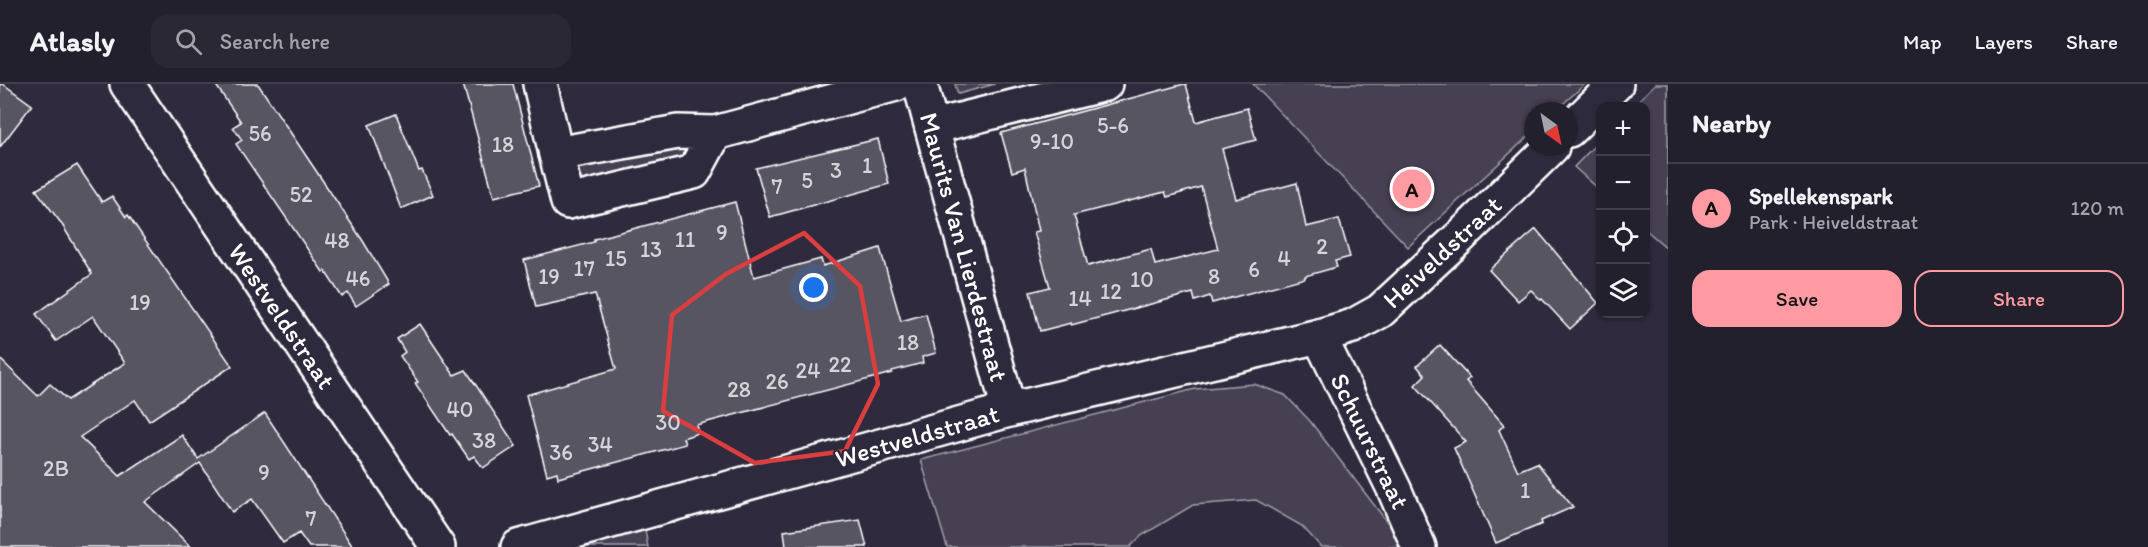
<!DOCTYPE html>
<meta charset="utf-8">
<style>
:root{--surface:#23202e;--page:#2b2836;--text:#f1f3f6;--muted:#a3a3aa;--line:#403e4a;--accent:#ff9aa2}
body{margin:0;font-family:Itim,sans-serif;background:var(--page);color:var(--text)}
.controls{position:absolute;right:18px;top:18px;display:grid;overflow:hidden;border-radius:12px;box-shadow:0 2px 4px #0004}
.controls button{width:54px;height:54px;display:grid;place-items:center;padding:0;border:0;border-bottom:2px solid var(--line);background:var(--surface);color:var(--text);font:30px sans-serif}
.compass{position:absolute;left:1524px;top:18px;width:54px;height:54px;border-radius:50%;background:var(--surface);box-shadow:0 2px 4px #0004;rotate:147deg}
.you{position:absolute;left:814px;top:204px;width:21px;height:21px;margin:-15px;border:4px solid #fff;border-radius:50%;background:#1a73e8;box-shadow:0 0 0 9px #1a73e833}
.badge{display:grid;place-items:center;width:39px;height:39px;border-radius:50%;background:var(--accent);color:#111;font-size:20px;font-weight:700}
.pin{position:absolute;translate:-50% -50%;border:3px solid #fff;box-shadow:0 2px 6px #0006}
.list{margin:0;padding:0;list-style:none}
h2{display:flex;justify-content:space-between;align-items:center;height:78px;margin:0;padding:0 24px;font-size:26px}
h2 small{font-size:20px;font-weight:400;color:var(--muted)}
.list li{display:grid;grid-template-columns:39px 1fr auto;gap:18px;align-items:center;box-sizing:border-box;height:90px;padding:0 24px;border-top:2px solid var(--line)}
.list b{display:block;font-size:22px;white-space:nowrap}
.list p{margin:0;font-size:20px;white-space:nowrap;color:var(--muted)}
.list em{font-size:20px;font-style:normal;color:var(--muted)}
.actions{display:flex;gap:12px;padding:18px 24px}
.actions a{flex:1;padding:14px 0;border:2px solid var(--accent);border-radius:18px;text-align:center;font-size:21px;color:var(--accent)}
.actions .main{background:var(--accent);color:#111}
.icon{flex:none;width:33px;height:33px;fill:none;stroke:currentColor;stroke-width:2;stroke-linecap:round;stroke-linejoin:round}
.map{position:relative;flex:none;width:1668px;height:463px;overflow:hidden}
header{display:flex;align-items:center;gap:36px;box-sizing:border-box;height:84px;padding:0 30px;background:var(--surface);border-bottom:2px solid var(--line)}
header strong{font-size:28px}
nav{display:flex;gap:33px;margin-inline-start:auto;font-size:21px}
.search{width:420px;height:54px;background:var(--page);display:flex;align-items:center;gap:15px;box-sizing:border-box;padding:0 21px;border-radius:18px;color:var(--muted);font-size:22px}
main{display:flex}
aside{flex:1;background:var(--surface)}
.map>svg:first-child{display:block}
.green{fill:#464152;stroke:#a2a0a8;stroke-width:1.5}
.building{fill:#595564;stroke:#fff;stroke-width:1.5;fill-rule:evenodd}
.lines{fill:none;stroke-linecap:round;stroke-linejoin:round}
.minor-casing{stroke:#fff;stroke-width:38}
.minor{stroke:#2f2a3d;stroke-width:33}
.marked{fill:none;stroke:#da3e3e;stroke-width:4.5;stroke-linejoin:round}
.labels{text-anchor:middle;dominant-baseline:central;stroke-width:4.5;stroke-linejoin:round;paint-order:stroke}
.number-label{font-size:22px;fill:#d6d4d8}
.street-label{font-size:26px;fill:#fff;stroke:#2f2a3d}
</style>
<header>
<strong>Atlasly</strong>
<div class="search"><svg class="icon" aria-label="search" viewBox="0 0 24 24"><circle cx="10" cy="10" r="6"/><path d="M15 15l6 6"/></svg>Search here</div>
<nav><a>Map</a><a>Layers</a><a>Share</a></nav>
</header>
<main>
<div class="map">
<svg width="1668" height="463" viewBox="0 0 1668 463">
<rect width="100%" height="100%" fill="#2f2a3d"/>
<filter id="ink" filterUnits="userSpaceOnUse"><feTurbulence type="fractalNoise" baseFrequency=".0167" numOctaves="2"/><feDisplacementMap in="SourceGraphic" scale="12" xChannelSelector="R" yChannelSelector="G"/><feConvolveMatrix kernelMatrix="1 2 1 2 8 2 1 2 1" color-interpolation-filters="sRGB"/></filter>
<g filter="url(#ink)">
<!-- green -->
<g class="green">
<polygon points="955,0 995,0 958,10"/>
<polygon points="1253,0 1585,0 1555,27 1533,27 1533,48 1408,163"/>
<polygon points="1655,0 1668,0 1668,165 1646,146 1646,22 1633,22"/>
<polygon points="1600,56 1600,106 1574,83"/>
<polygon points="686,60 692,71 578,101 573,78"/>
<polygon points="1254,300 1285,311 1310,337 1394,447 1401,463 1321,463 1302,442 1256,416 1193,421 1141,452 1130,463 947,463 921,376 1195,305"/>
<polygon points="645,446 648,463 582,463 581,459"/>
</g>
<!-- building -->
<g class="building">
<polygon points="0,0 3,0 32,21 0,63"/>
<polygon points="215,0 258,0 363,157 389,200 356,222 348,209 342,213 325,187 323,188 236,60 242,56 233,43 241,38"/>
<polygon points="463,0 513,0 539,102 494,113"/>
<path d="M1184 0H1186L1196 38 1247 24 1256 56 1222 65 1236 115 1297 99 1306 143 1339 135 1350 173 1335 177 1337 183 1305 192V194L1212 219 1210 212 1195 217 1193 209 1071 241V239L1040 247 1030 208 1050 203 1034 148 1039 147 1025 84 1012 88 1001 49ZM1201 103 1218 165 1155 181 1151 165 1088 182 1074 131 1165 108 1167 113Z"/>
<polygon points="396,30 419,87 422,86 433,111 401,125 369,41"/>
<polygon points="878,55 889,100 770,133 756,84"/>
<polygon points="77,81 102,118 112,112 126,133 128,131 232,282 149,337 135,316 80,353 120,392 182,351 198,375 265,329 353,463 309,463 299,449 283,459 252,415 232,428 200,379 145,418 191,463 0,463 0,275 38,312 50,300 68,316 125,279 93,232 56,257 36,230 92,190 61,139 36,106"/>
<polygon points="735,118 754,193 821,175 823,182 880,164 901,237 926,230 936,269 922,273 923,279 892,287 892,289 696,341 698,349 683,354 685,360 558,394 557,388 547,391 526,311 616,285 595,210 536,223 524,176 594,158 594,155"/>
<polygon points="1536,145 1598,219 1570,245 1542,215 1541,216 1531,206 1518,217 1489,186"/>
<polygon points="420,240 454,291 466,286 516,362 483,384 474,372 469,375 452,350 450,351 415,299 418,298 400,272 405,268 397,255"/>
<polygon points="1440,261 1470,294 1466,297 1504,341 1499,346 1518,387 1537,379 1573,423 1541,437 1542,440 1496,459 1454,364 1466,358 1415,301 1425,291 1417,282"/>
<polygon points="860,436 867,463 786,463 784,447"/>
</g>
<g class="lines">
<defs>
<g id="minor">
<polyline points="127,0 438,463"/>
<polyline points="540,0 556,70"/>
<polyline points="920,0 1009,326"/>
<polyline points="932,43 1105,0"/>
<polyline points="1569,46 1616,0"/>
<polyline points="715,49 694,88 568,118 556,70 678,48 715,49 896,0"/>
<polyline points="1319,252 1394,405 1419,463"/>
<polyline points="518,463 1009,326 1319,252 1353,242 1380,227 1459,154 1552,63"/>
</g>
</defs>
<!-- minor casing -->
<use href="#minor" class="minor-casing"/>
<!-- minor -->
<use href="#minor" class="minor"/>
</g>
</g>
<!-- marked area -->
<path class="marked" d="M804 149 860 202 878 300 845 367 755 379 663 327 672 231 726 190Z"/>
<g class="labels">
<!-- number labels -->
<g class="number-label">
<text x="1113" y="41">5-6</text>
<text x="260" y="49">56</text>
<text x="1052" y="57">9-10</text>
<text x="503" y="60">18</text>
<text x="867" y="81">1</text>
<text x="836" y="86">3</text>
<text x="807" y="96">5</text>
<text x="777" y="102">7</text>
<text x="301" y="110">52</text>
<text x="722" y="148">9</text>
<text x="685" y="155">11</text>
<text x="337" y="156">48</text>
<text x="1322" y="162">2</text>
<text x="651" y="165">13</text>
<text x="616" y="174">15</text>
<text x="1284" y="174">4</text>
<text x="584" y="184">17</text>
<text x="1254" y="185">6</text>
<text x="549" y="192">19</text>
<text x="1214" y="192">8</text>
<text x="358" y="194">46</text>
<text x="1142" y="195">10</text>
<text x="1111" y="207">12</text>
<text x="1080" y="214">14</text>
<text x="140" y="218">19</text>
<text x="908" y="258">18</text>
<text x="840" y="280">22</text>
<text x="808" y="286">24</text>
<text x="777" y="297">26</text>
<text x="739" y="305">28</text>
<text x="460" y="325">40</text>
<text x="668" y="338">30</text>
<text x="484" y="356">38</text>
<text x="600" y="360">34</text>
<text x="561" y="368">36</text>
<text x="56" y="384">2B</text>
<text x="264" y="388">9</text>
<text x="1525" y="406">1</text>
<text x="311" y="434">7</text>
</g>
<!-- street labels -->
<g class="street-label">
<text transform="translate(964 163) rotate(75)">Maurits Van Lierdestraat</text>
<text transform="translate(1442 168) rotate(-43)">Heiveldstraat</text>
<text transform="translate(282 232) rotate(56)">Westveldstraat</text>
<text transform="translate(917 352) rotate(-16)">Westveldstraat</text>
<text transform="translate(1370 357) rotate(64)">Schuurstraat</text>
</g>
</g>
</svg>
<div class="controls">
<button>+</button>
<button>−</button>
<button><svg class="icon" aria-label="locate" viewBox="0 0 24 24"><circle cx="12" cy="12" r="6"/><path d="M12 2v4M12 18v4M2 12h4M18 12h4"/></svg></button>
<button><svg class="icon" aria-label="layers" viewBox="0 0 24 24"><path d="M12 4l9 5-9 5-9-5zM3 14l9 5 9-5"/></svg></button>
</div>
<svg class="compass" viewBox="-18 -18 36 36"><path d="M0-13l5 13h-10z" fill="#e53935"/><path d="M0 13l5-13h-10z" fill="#a3a3aa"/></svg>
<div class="you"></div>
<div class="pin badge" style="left:1412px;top:105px">A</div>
</div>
<aside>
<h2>Nearby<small></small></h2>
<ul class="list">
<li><span class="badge">A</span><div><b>Spellekenspark</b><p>Park · Heiveldstraat</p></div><em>120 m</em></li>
</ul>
<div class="actions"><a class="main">Save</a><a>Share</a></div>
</aside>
</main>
